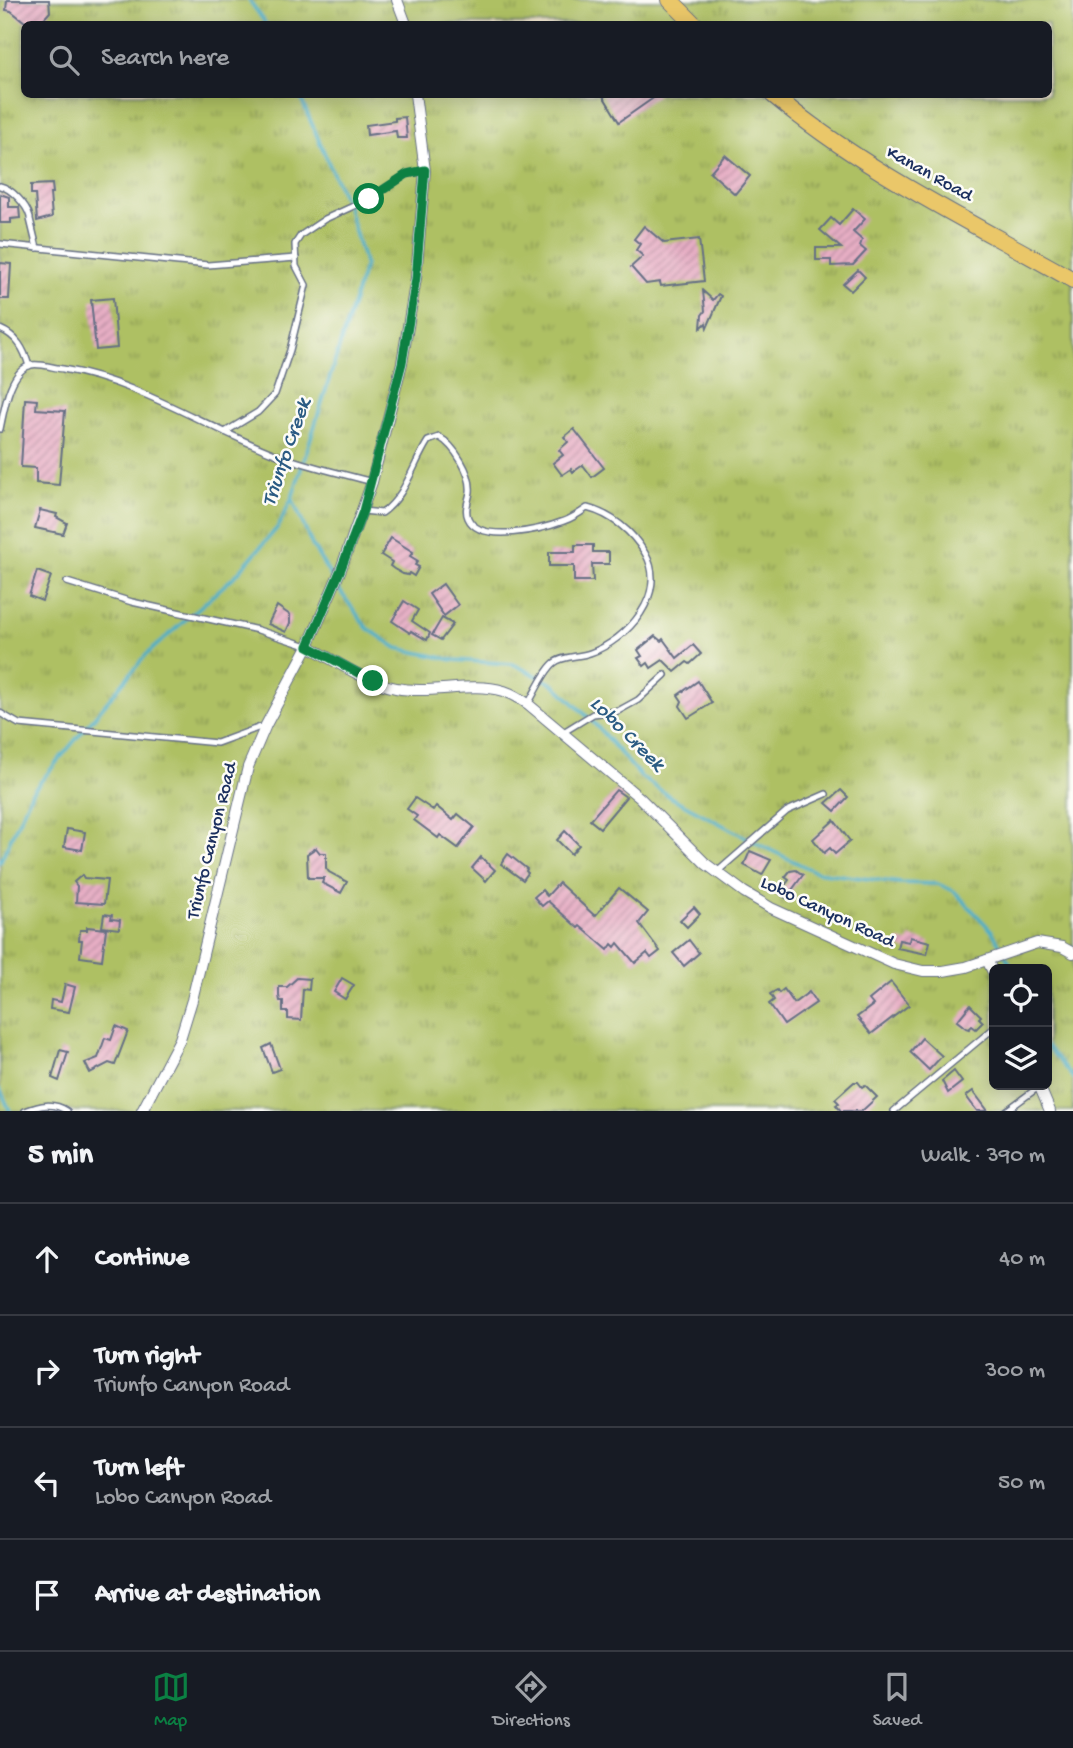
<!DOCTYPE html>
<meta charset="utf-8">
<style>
:root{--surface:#171b24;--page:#242831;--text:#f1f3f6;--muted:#9ea1a6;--line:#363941;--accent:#0b8043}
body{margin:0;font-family:"Gochi Hand",sans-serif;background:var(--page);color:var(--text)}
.controls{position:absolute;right:21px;bottom:21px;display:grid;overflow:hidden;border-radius:10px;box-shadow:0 4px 18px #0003}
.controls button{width:63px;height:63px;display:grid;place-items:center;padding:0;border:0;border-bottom:2px solid var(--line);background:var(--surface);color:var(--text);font:35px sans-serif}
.stop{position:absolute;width:21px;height:21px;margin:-16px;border:5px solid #0b8043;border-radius:50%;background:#fff}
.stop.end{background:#0b8043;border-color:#fff;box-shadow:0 2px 7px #0008}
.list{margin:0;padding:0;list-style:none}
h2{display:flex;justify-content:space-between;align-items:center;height:91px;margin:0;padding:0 28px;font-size:30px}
h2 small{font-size:23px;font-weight:400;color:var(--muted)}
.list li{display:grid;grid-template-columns:46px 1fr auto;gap:21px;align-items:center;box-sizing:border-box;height:112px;padding:0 28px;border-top:2px solid var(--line)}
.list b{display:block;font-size:26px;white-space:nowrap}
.list p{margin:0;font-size:23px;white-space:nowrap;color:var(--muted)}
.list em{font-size:23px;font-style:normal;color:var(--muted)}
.icon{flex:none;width:38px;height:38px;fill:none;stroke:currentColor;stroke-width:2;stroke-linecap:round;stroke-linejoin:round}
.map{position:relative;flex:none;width:1073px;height:1111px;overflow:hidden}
.search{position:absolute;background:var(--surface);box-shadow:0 4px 18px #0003;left:21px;right:21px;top:21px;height:77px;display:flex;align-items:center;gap:18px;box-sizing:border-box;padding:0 24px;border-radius:10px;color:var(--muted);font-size:26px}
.sheet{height:539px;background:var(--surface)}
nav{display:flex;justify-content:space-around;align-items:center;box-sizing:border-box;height:98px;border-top:2px solid var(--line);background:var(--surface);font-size:19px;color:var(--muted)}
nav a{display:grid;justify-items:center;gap:4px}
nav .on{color:var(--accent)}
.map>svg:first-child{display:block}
.grass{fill:url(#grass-tufts);stroke:#647860;stroke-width:2;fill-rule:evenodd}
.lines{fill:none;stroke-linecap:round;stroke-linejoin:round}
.stream{stroke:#49adc8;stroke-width:3.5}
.building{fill:url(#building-hatch)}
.service-casing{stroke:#666f85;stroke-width:8}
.minor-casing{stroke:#666f85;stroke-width:12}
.primary-casing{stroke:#666f85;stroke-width:18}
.service{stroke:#fff;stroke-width:5}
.minor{stroke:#fff;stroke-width:10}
.primary{stroke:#eac769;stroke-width:16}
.route{stroke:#0b8043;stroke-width:9}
.labels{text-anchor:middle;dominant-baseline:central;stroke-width:5;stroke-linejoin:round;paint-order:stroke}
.street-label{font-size:19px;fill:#1b2f5e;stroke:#fdfcf7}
.water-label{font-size:21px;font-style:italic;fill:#2b5b83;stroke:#fdfcf7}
</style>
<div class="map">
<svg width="1073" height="1111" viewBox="0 0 1073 1111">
<defs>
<pattern id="grass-tufts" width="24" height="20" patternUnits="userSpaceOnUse" patternTransform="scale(1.75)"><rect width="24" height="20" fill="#aec063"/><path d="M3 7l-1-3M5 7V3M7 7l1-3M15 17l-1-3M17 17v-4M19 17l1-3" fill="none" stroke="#8d9c55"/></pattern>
<pattern id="building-hatch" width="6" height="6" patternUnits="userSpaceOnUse" patternTransform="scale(1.75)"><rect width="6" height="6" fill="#e7aec4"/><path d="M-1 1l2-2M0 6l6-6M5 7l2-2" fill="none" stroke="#ba8ea2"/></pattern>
</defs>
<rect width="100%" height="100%" fill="#fdfcf7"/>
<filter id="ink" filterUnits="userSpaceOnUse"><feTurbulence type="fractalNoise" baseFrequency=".0143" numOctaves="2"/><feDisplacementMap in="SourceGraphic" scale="14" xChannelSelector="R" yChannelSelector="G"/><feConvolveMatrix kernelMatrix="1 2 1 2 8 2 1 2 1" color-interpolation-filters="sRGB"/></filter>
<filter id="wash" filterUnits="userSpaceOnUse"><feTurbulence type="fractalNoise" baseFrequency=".00686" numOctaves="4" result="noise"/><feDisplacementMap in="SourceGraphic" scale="28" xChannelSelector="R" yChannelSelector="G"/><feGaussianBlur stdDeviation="1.57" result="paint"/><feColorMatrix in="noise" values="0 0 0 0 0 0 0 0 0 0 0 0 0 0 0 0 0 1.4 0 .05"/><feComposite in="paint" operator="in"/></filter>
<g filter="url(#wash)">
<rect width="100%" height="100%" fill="#f2e6cd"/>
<!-- grass -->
<path class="grass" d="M0 0H1073V1111H0ZM24 24H1048V94H24ZM994 969H1047V1085H994Z"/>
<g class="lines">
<!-- stream -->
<g class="stream">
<polyline points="249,0 266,24"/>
<polyline points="292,498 312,545 333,580"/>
<polyline points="337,587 367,628 397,648 453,660 513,664 555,685 595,724 641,777 672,798 764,847 816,872 900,883 938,884 954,891 992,931 1013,969"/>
<polyline points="0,862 32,792 146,655 237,574 278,527 292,498 365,265 348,208 299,94"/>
<polyline points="1047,1046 1073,1078"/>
<polyline points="0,1089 10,1111"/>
</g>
</g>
<g id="blocks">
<!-- building -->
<g class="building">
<polygon points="7,0 49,0 50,12 40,23 32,24 25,22 11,11 6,10"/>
<polygon points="602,94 659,94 619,122"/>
<polygon points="405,117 407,138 397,138 396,131 367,135 366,125 395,121 395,118"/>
<polygon points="725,155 750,176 735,194 710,172"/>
<polygon points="52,184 53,193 50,193 52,217 37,221 35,194 31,194 31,185"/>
<polygon points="0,194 9,197 9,207 19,207 20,218 11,219 11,223 0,223"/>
<polygon points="853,209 865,219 853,232 862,240 860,246 866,251 853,265 831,266 831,260 816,260 816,248 841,248 820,230 831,218 839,225"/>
<polygon points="644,226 664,243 699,239 704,281 661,286 660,282 646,284 631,267 643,256 636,250 640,244 634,239"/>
<polygon points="0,263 11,264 9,299 0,299"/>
<polygon points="858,270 865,277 851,291 843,284"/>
<polygon points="703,291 713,300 718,294 721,296 707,328 706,323 701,328 702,315 705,311"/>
<polygon points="113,298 117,348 96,350 91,300"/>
<polygon points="25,399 37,400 36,409 65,411 59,485 36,483 36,468 21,467"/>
<polygon points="574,429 604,468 592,477 583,465 573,472 571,469 562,475 553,463 563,455 559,450 568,442 564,437"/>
<polygon points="40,510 57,514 56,517 67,523 63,534 35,528"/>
<polygon points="391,538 413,552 410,556 418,561 415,565 419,567 414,576 409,573 408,575 403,574 394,569 390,566 392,562 381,555"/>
<polygon points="575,545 593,545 593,552 609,552 609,564 592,564 593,581 574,581 574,566 549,566 549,552 575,552"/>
<polygon points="37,571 51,576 42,601 29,596"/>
<polygon points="443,584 458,605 444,616 429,594"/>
<polygon points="404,601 418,610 412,621 430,633 427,640 411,631 410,633 392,621"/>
<polygon points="277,606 290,615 290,623 286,632 268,624"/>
<polygon points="442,618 453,624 441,640 432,635"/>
<polygon points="655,636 661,641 663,639 677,658 693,645 701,654 690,664 687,662 675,672 663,660 651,668 648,663 644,666 638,658 642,656 638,650"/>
<polygon points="698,681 712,703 688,718 680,706 682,701 678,695"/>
<polygon points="616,790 626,797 600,828 590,820"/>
<polygon points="841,790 848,797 835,811 826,803"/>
<polygon points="415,798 433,810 436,806 453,820 458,814 474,827 458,848 440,835 438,838 414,820 417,816 407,809"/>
<polygon points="834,820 850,841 835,854 830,848 824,853 813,839"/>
<polygon points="67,829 85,832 82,850 64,847"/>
<polygon points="565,831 579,845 571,854 557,840"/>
<polygon points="316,848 320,853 326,853 326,868 329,872 347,882 341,893 322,883 324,878 308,878 307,854"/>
<polygon points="750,851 771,860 762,875 744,865"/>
<polygon points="508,854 527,869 526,871 528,873 523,880 501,864"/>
<polygon points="481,857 495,870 486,881 472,868"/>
<polygon points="796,870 803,875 786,898 779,893 789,880 785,877 790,871"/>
<polygon points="82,875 84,878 107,880 104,904 76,902 77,886 74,882"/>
<polygon points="559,883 595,916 619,888 648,912 639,923 660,951 651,958 647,953 635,963 618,943 615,947 612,944 608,950 580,926 578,928 548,901 542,906 534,897 542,890 547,896"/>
<polygon points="694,907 700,914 687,927 680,920"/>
<polygon points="104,914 112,915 111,919 120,920 119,929 102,927"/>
<polygon points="87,927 106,929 102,960 80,957 82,940 79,940 80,930 87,930"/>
<polygon points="910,937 930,942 927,954 897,948 899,940 909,942"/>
<polygon points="689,940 699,953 684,966 673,953"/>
<polygon points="297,978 310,979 309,990 303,989 301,1020 288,1019 288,1012 283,1012 283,1001 280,1001 279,996 279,987 287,987"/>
<polygon points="342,978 354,985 345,999 334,992"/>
<polygon points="891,982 909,1005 871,1034 857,1017 873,1005 869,1000"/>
<polygon points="65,984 75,987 69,1012 50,1009 51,1000 61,1002"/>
<polygon points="784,989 794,1003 809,992 816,1003 784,1025 769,1004 774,1000 770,994 777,990 779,993"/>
<polygon points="970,1005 981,1016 979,1018 983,1022 976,1029 972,1026 969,1029 966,1028 957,1021"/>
<polygon points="116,1026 128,1031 115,1065 109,1063 90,1073 85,1063 98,1058 105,1038 111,1040"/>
<polygon points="922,1038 942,1056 929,1070 910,1052"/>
<polygon points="271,1044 280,1069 272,1072 263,1048"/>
<polygon points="60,1050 68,1052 59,1081 52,1078"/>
<polygon points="954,1071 962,1082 948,1093 942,1081"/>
<polygon points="854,1082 858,1082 862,1087 865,1085 877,1097 862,1111 841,1111 836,1105 839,1103 835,1099"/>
<polygon points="973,1091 988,1111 977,1111 966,1096"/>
</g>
</g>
</g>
<g filter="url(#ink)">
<use href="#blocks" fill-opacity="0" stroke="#666f85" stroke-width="2"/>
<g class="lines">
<defs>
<g id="service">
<path d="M0 186C11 188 27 205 30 217"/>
<polyline points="30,219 37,248"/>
<polyline points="0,244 208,265 296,258"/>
<path d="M0 329C17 336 24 349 29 366"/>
<path d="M0 429C4 411 9 371 31 365 41 363 53 368 63 369 139 382 203 426 275 454 306 466 340 473 372 482"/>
<polyline points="225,432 258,412 275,394 290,350 306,285 296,266 295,244 301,235 325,219 369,199 407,174 425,171"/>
<path d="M363 511 382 513C406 496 413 464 428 441L439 437C454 445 472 474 470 492 469 500 464 509 468 518 480 545 543 529 564 521 573 518 580 513 587 508 611 514 632 531 645 553 669 594 627 640 590 653 579 657 562 656 554 663 543 673 536 691 528 704"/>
<polyline points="67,582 132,602 258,630 307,646"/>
<polyline points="0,713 19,724 217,743 266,725"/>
<polyline points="562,733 593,714 618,711 638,700 665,675"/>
<polyline points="717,872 787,811 826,794"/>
<path d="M25 1111C40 1105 53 1102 67 1111"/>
<polyline points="894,1111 994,1028"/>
<polyline points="1006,1111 1040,1086"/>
</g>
<g id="minor">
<polyline points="397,0 406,24"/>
<path d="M308 646C336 661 365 682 396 688 431 695 470 681 504 691 513 694 521 699 528 704L640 798 706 864 744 892 771 908 894 964 923 971H943L966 967 1037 943 1062 947 1073 953"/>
<polyline points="987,960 994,974"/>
<polyline points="1039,1085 1050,1111"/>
<polyline points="142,1111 180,1039 192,1000 248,767 266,725 308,646 341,569 372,482 402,363 416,278 425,171 415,94"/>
</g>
<g id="primary">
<polyline points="670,0 694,24"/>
<path d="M772 94C862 170 971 222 1073 280"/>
</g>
</defs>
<!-- service casing -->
<use href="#service" class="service-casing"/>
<!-- minor casing -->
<use href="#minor" class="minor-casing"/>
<!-- primary casing -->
<use href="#primary" class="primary-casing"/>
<!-- service -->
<use href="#service" class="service"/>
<!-- minor -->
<use href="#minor" class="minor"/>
<!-- primary -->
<use href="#primary" class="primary"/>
</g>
</g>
<g class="lines" filter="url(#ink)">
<!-- route -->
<polyline class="route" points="369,199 407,174 425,170 416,278 402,363 363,511 341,569 308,646 373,681"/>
</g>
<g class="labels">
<!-- street labels -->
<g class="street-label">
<text transform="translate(929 175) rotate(29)">Kanan Road</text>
<text transform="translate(213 841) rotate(-76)">Triunfo Canyon Road</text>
<text transform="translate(827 913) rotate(25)">Lobo Canyon Road</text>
</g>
<!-- water labels -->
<g class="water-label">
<text transform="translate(288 453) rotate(-71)">Triunfo Creek</text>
<text transform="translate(626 735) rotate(45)">Lobo Creek</text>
</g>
</g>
</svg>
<div class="controls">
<button><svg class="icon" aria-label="locate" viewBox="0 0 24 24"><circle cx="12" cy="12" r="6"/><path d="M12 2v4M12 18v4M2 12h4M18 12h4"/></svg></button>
<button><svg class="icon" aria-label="layers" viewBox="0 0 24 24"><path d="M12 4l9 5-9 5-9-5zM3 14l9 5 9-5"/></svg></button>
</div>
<div class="stop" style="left:369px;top:199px"></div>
<div class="stop end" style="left:373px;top:681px"></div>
<div class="search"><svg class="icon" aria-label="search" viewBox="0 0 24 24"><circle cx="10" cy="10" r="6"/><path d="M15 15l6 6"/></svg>Search here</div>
</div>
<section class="sheet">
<h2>5 min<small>Walk · 390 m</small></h2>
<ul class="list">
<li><svg class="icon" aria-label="ahead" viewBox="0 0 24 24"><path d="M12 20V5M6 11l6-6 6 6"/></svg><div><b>Continue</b></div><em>40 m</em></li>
<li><svg class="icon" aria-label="right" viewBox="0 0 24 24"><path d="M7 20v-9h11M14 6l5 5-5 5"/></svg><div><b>Turn right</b><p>Triunfo Canyon Road</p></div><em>300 m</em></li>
<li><svg class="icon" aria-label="left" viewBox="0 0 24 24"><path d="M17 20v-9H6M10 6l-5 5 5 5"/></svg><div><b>Turn left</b><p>Lobo Canyon Road</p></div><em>50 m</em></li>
<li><svg class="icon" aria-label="arrive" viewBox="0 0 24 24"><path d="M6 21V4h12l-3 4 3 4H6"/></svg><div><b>Arrive at destination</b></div></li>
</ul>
</section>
<nav>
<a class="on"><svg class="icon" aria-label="map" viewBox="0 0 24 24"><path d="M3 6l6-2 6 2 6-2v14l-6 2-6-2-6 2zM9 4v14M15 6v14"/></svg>Map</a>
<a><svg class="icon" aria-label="directions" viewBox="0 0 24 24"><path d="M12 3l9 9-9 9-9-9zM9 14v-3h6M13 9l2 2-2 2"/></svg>Directions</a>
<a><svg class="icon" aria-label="saved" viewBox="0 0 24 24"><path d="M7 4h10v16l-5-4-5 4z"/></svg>Saved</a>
</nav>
